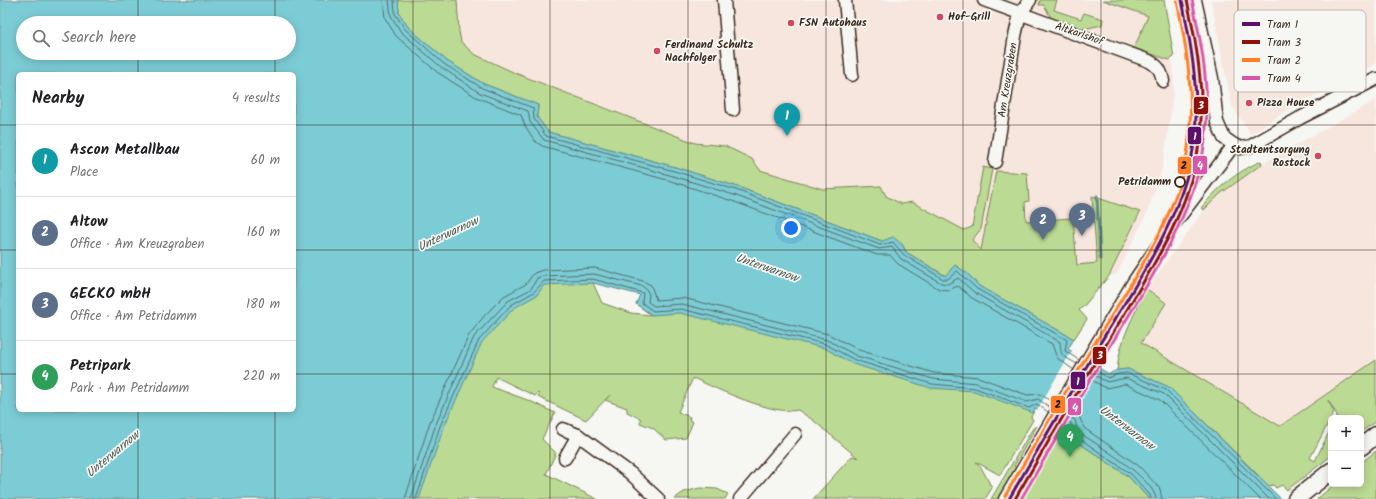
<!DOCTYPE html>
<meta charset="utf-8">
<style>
:root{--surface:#fff;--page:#f6f6f6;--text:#202124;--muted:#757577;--line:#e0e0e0;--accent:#d1495b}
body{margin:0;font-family:Kalam,sans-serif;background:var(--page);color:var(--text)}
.controls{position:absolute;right:12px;bottom:12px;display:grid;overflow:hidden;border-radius:6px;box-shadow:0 2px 10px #0003}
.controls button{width:36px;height:36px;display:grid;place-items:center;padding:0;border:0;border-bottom:1px solid var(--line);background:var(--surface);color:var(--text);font:20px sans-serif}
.you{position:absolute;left:791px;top:228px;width:14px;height:14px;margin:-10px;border:3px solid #fff;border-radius:50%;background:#1a73e8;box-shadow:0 0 0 6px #1a73e833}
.badge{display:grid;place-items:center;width:26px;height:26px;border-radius:50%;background:var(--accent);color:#fff;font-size:13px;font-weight:700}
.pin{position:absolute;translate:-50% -33px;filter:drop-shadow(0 1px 2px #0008)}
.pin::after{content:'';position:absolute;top:21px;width:14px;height:12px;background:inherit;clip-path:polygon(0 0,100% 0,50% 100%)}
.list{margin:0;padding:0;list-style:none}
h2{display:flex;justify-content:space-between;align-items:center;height:52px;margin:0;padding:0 16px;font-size:17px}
h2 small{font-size:13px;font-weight:400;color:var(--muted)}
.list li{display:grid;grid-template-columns:26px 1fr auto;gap:12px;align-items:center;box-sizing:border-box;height:72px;padding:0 16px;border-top:1px solid var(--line)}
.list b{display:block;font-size:15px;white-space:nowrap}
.list p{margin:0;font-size:13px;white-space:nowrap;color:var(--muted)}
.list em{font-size:13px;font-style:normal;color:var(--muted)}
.icon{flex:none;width:22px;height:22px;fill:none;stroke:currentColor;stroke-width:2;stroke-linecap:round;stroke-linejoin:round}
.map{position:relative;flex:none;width:1376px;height:499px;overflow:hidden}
.search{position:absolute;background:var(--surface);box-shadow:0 2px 10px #0003;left:16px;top:16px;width:280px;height:44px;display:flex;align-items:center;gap:10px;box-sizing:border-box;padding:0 14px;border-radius:22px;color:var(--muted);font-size:15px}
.panel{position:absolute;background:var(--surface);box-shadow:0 2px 10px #0003;left:16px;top:72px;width:280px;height:340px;border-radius:6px}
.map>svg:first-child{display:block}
.built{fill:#f7e6de}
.green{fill:#bbda93;stroke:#7b8258}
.water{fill:#7cccd5;stroke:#628b8c;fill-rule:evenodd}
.pier{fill:#f6f6f2}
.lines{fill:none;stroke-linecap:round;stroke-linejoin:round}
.shore{stroke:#556b67;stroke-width:1}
.stream{stroke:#628b8c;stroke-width:3}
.minor-casing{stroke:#3b2a1e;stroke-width:15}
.major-casing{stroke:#3b2a1e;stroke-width:19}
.minor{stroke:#f6f6f2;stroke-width:12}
.major{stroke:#f6f6f2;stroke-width:16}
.tram-1-casing{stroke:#f6f6f2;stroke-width:6}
.tram-2-casing{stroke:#f6f6f2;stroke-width:6}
.tram-3-casing{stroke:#f6f6f2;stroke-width:6}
.tram-4-casing{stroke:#f6f6f2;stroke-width:6}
.tram-1{stroke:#5d106a;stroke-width:3}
.tram-2{stroke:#8d110a;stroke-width:3}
.tram-3{stroke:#ff7d24;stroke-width:3}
.tram-4{stroke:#d758ab;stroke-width:3}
.grid{fill:none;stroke:#3b2a1e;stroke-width:1;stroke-opacity:0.55}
.poi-dot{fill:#d1495b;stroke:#f6f6f2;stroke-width:1.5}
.stop-dot{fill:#f6f6f2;stroke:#3b2a1e;stroke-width:2}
.labels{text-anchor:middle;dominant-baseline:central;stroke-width:3.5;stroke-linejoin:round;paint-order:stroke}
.poi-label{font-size:11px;font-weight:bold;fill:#3b2a1e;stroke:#f6f6f2;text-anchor:start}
.street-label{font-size:11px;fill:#3b2a1e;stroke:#f6f6f2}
.stop-label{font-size:11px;font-weight:bold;fill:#3b2a1e;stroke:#f6f6f2;text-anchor:end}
.water-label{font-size:12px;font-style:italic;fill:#4e5b55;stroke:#f6f6f2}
.key{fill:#f6f6f2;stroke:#beb9b2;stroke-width:1}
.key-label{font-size:11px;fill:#3b2a1e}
.line-badge{stroke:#f6f6f2;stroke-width:1.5}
.badge-label{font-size:11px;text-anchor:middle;font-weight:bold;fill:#fff}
.pale-badge-label{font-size:11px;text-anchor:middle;font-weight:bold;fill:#111}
</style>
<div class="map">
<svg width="1376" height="499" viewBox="0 0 1376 499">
<rect width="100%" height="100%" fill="#f6f6f2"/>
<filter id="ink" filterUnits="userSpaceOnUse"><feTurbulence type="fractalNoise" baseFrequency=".025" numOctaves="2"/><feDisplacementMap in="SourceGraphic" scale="8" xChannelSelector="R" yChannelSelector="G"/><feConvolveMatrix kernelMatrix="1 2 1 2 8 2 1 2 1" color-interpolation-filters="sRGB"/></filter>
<g filter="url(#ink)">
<!-- built -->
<g class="built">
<polygon points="457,0 1163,0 1170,40 1174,85 1167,140 1161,172 1147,213 1117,274 1109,276 1083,307 1005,277 972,240 912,202 901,204 886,196 881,186 823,189 759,170 752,159 725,146 695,143 515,73 474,54 461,42"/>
<polygon points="1211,0 1376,0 1376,64 1289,109 1251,134 1232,106"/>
<polygon points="1376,100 1376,360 1280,426 1141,343 1166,303 1147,289 1204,210 1220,194 1262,164"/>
</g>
<!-- green -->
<g class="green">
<polygon points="398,0 457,0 459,31 461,42 474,54 515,73 695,143 725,146 752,159 760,170 823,189 881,186 886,196 901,204 912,202 964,230 972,227 983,167 992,169 981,229 972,240 981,250 996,171 1027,173 1029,201 1025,202 1026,221 1073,218 1077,265 1097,263 1092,196 1140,212 1109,276 1083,307 1079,310 1087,319 1074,339 979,286 968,274 955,265 946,276 906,252 902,244 882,241 738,187 675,167 548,132 537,117 538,105 484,84 447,61 408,27 399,13"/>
<polygon points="1040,0 1057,0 1054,10 1081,19 1084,13 1103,19 1102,25 1078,30 1048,19 1050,16 1044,5 1039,5"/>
<polygon points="1103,0 1164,0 1174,57 1169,60 1134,48 1148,16"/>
<path d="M1261 161 1262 164 1220 194 1204 210 1201 208C1218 187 1237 172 1261 161Z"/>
<path d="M521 274 593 283 602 303 631 313 651 315 636 304 640 295 996 388 1033 413 1031 417 1033 420 1000 475 976 462 982 469 992 488 985 499H813L852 456 858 458 814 421 798 410C774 416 717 389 693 378L678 412 690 417 689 420 693 422 686 438 666 440 653 428 640 423 641 419 627 412V408L605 400 610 395 586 420 538 397 539 394 538 393 535 396 496 377 492 387 530 401 555 413 542 439 556 453 546 474 597 499H413L471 351Z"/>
<path d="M1147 289 1166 303 1141 343 1280 426 1376 360V421L1361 432V418H1336L1337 415 1328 400 1334 412 1310 458 1315 461 1331 428V456L1287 490 1282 485 1276 488 1273 485 1269 486 1169 387 1128 369 1117 370C1120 339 1133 316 1147 289Z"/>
<polygon points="1062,423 1068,426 1069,436 1129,477 1149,499 1017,499 1045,447 1047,448"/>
<polygon points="1037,426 1014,466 1017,468 999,499 991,499 1033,428"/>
<polygon points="1376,451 1376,499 1317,499 1335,484 1361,484 1361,463"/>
<polygon points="700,488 717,489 728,494 725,499 674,499 684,492"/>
</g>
<!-- water -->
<path class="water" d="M0 0H398L399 13 408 27 447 61 484 84 538 105 537 117 548 132 675 167 738 187 882 241 893 237 902 244 906 252 945 276 955 265 968 274 979 286 1074 339 1068 349 1109 374 1117 370 1128 369 1169 387 1281 499H1149L1129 477 1069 436 1068 426 1035 408 1033 413 974 391 931 388 853 364 824 348 680 313 652 315 636 304 640 295 593 283 544 285 537 295 514 308 482 342 444 427 419 499H0ZM23 23H289V53H23ZM18 74H294V410H18Z"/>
<!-- pier -->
<polygon class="pier" points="1073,349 1097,364 1061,425 1037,410"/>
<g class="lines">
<!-- shore -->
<g class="shore">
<polyline points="383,0 385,18 396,36 437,72 476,97 521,115 525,126 535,141 542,146 671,181 732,201 877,255 890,255 898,264 939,289 948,290 958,286 972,298 1052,344 1057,358 1074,370"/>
<path d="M389 0 391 16 401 32 441 67 480 93 528 111 530 122 544 140 673 176 734 195 879 249 892 247 901 259 941 283 948 284 958 278 975 293 1060 342C1061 358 1062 355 1077 364"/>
<polyline points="394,0 395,14 405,29 444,64 482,88 533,108 534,119 546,136 674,171 736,190 880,245 893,242 904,255 943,279 948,279 957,271 977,289 1067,340 1065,351 1079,360"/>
<polyline points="1091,367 1108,378 1118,374 1127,373 1166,390 1276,499"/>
<polyline points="1089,372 1107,382 1126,378 1164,394 1269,499"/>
<polyline points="1086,377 1106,388 1125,384 1160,400 1260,499"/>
<polyline points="1067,408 1079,416 1084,428 1139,466 1160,489 1162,499"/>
<path d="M1064 414 1075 420 1078 432C1095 443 1155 479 1156 499"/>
<polyline points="1061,418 1071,423 1073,434 1131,474 1150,495 1151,499"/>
<polyline points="405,499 430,422 469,335 485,315 504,296 526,284 534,273 543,270 595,268 643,281 651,285 656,300 683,298 828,334 859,350 934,373 978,377 1027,395 1040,394 1054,403"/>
<polyline points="411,499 436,424 474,337 508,301 531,289 537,278 543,276 594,274 642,286 646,289 649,294 648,302 654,306 682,304 827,340 857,356 933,379 976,383 1027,402 1038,399 1051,408"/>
<polyline points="416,499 440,426 479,340 511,305 534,292 544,281 593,279 643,293 642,303 653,311 681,309 825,344 855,360 932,384 975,388 1029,408 1037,404 1048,412"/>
</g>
<!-- stream -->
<polyline class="stream" points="1097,196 1100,259"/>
<defs>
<g id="minor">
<polyline points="724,0 733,110"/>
<polyline points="845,0 852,75"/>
<path d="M984 0 1149 61C1158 66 1161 70 1163 81"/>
<polyline points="1195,0 1212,78 1217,122 1224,138 1234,145 1241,148 1251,146 1300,118 1376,79"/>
<polyline points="995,162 1015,36 1020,14 1030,0"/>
<polyline points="563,429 578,435 630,473 658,499"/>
<polyline points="565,458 578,435"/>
<polyline points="740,499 795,434"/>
<polyline points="1005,499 1133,283 1159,244 1234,145"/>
</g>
<g id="major">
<polyline points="1361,447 1376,435"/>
<polyline points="1296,499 1331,471"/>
</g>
</defs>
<!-- minor casing -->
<use href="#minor" class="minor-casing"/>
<!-- major casing -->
<use href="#major" class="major-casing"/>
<!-- minor -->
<use href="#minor" class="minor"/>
<!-- major -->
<use href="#major" class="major"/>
<defs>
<path id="tram-1" d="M1009 499C1040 446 1071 393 1102 340 1138 281 1181 219 1193 150 1201 100 1192 49 1182 0"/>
<path id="tram-2" d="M1015 499C1045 447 1076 394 1107 343 1142 283 1187 220 1198 150 1206 100 1198 49 1187 0"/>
<path id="tram-3" d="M1005 496C1036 443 1066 390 1098 338 1133 279 1178 217 1188 148 1195 98 1187 49 1177 1"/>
<path id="tram-4" d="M1021 499C1051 448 1080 396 1111 345 1147 285 1189 223 1203 153 1212 102 1203 49 1192 0"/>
</defs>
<!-- tram-1 casing -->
<use href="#tram-1" class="tram-1-casing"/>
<!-- tram-2 casing -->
<use href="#tram-2" class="tram-2-casing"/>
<!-- tram-3 casing -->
<use href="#tram-3" class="tram-3-casing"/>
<!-- tram-4 casing -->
<use href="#tram-4" class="tram-4-casing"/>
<!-- tram-1 -->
<use href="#tram-1" class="tram-1"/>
<!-- tram-2 -->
<use href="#tram-2" class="tram-2"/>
<!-- tram-3 -->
<use href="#tram-3" class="tram-3"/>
<!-- tram-4 -->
<use href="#tram-4" class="tram-4"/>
</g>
</g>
<!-- grid -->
<path class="grid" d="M138 0V23M275 0V23M413 0V499M550 0V499M688 0V499M826 0V499M963 0V499M1101 0V499M1238 0V499M138 53V74M275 53V74M0 125H18M294 125H1376M0 250H18M294 250H1376M0 374H18M294 374H1376M138 410V499M275 410V499"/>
<!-- markers -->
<g class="poi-dot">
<circle cx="940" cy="17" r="4"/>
<circle cx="791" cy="23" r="4"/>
<circle cx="657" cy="51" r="4"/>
<circle cx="1249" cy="103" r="4"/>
<circle cx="1318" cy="156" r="4"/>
</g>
<circle class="stop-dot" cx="1180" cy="182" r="5"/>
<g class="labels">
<!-- poi labels -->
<g class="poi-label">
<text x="948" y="17">Hof-Grill</text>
<text x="799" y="23">FSN Autohaus</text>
<text x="665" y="45">Ferdinand Schultz<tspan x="665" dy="13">Nachfolger</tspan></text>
<text x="1257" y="103">Pizza House</text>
<text x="1310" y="150" text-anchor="end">Stadtentsorgung<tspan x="1310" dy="13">Rostock</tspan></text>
</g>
<!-- street labels -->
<g class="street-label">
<text transform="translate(1079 34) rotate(19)">Altkarlshof</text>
<text transform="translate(1008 80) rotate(-81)">Am Kreuzgraben</text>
</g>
<!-- stop labels -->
<g class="stop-label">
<text x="1171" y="182">Petridamm</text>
</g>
<!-- water labels -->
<g class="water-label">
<text transform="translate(448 234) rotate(-25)">Unterwarnow</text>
<text transform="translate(767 268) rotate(19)">Unterwarnow</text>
<text transform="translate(1127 428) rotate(37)">Unterwarnow</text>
<text transform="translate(113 454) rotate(-40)">Unterwarnow</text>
</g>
</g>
<!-- legend -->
<rect x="1234" y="10" width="132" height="82" rx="6" class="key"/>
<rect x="1242" y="22" width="18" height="4" fill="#5d106a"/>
<rect x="1242" y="40" width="18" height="4" fill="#8d110a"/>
<rect x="1242" y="58" width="18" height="4" fill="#ff7d24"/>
<rect x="1242" y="76" width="18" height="4" fill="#d758ab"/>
<g class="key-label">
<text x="1267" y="28">Tram 1</text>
<text x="1267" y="46">Tram 3</text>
<text x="1267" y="64">Tram 2</text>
<text x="1267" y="82">Tram 4</text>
</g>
<g class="line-badge">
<rect x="1193" y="96" width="16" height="19" rx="4" fill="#8d110a"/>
<rect x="1187" y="126" width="15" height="19" rx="4" fill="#5d106a"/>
<rect x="1192" y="155" width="16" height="20" rx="4" fill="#d758ab"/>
<rect x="1177" y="156" width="15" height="19" rx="4" fill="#ff7d24"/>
<rect x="1092" y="346" width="15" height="19" rx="4" fill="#8d110a"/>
<rect x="1070" y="371" width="16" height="19" rx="4" fill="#5d106a"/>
<rect x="1050" y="395" width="16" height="19" rx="4" fill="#ff7d24"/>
<rect x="1067" y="397" width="15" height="19" rx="4" fill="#d758ab"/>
</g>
<g class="badge-label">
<text x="1201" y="109">3</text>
<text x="1195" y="140">1</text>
<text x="1200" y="169">4</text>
<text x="1100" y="359">3</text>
<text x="1078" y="385">1</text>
<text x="1075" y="411">4</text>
</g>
<g class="pale-badge-label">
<text x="1184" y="169">2</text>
<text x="1058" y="408">2</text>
</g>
</svg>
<div class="controls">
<button>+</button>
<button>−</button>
</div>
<div class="you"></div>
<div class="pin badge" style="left:787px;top:136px;background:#0f9aa8">1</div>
<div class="pin badge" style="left:1043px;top:240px;background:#5c6f8a">2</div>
<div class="pin badge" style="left:1082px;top:236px;background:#5c6f8a">3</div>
<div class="pin badge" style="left:1070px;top:457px;background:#2e9e5b">4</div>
<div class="search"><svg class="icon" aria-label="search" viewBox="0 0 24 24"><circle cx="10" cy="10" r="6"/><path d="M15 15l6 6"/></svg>Search here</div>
<section class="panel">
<h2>Nearby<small>4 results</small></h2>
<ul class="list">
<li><span class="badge" style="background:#0f9aa8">1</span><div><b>Ascon Metallbau</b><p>Place</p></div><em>60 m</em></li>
<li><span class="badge" style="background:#5c6f8a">2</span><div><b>Altow</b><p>Office · Am Kreuzgraben</p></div><em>160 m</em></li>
<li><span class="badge" style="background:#5c6f8a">3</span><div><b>GECKO mbH</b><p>Office · Am Petridamm</p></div><em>180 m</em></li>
<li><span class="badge" style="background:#2e9e5b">4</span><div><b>Petripark</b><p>Park · Am Petridamm</p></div><em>220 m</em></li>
</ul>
</section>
</div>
